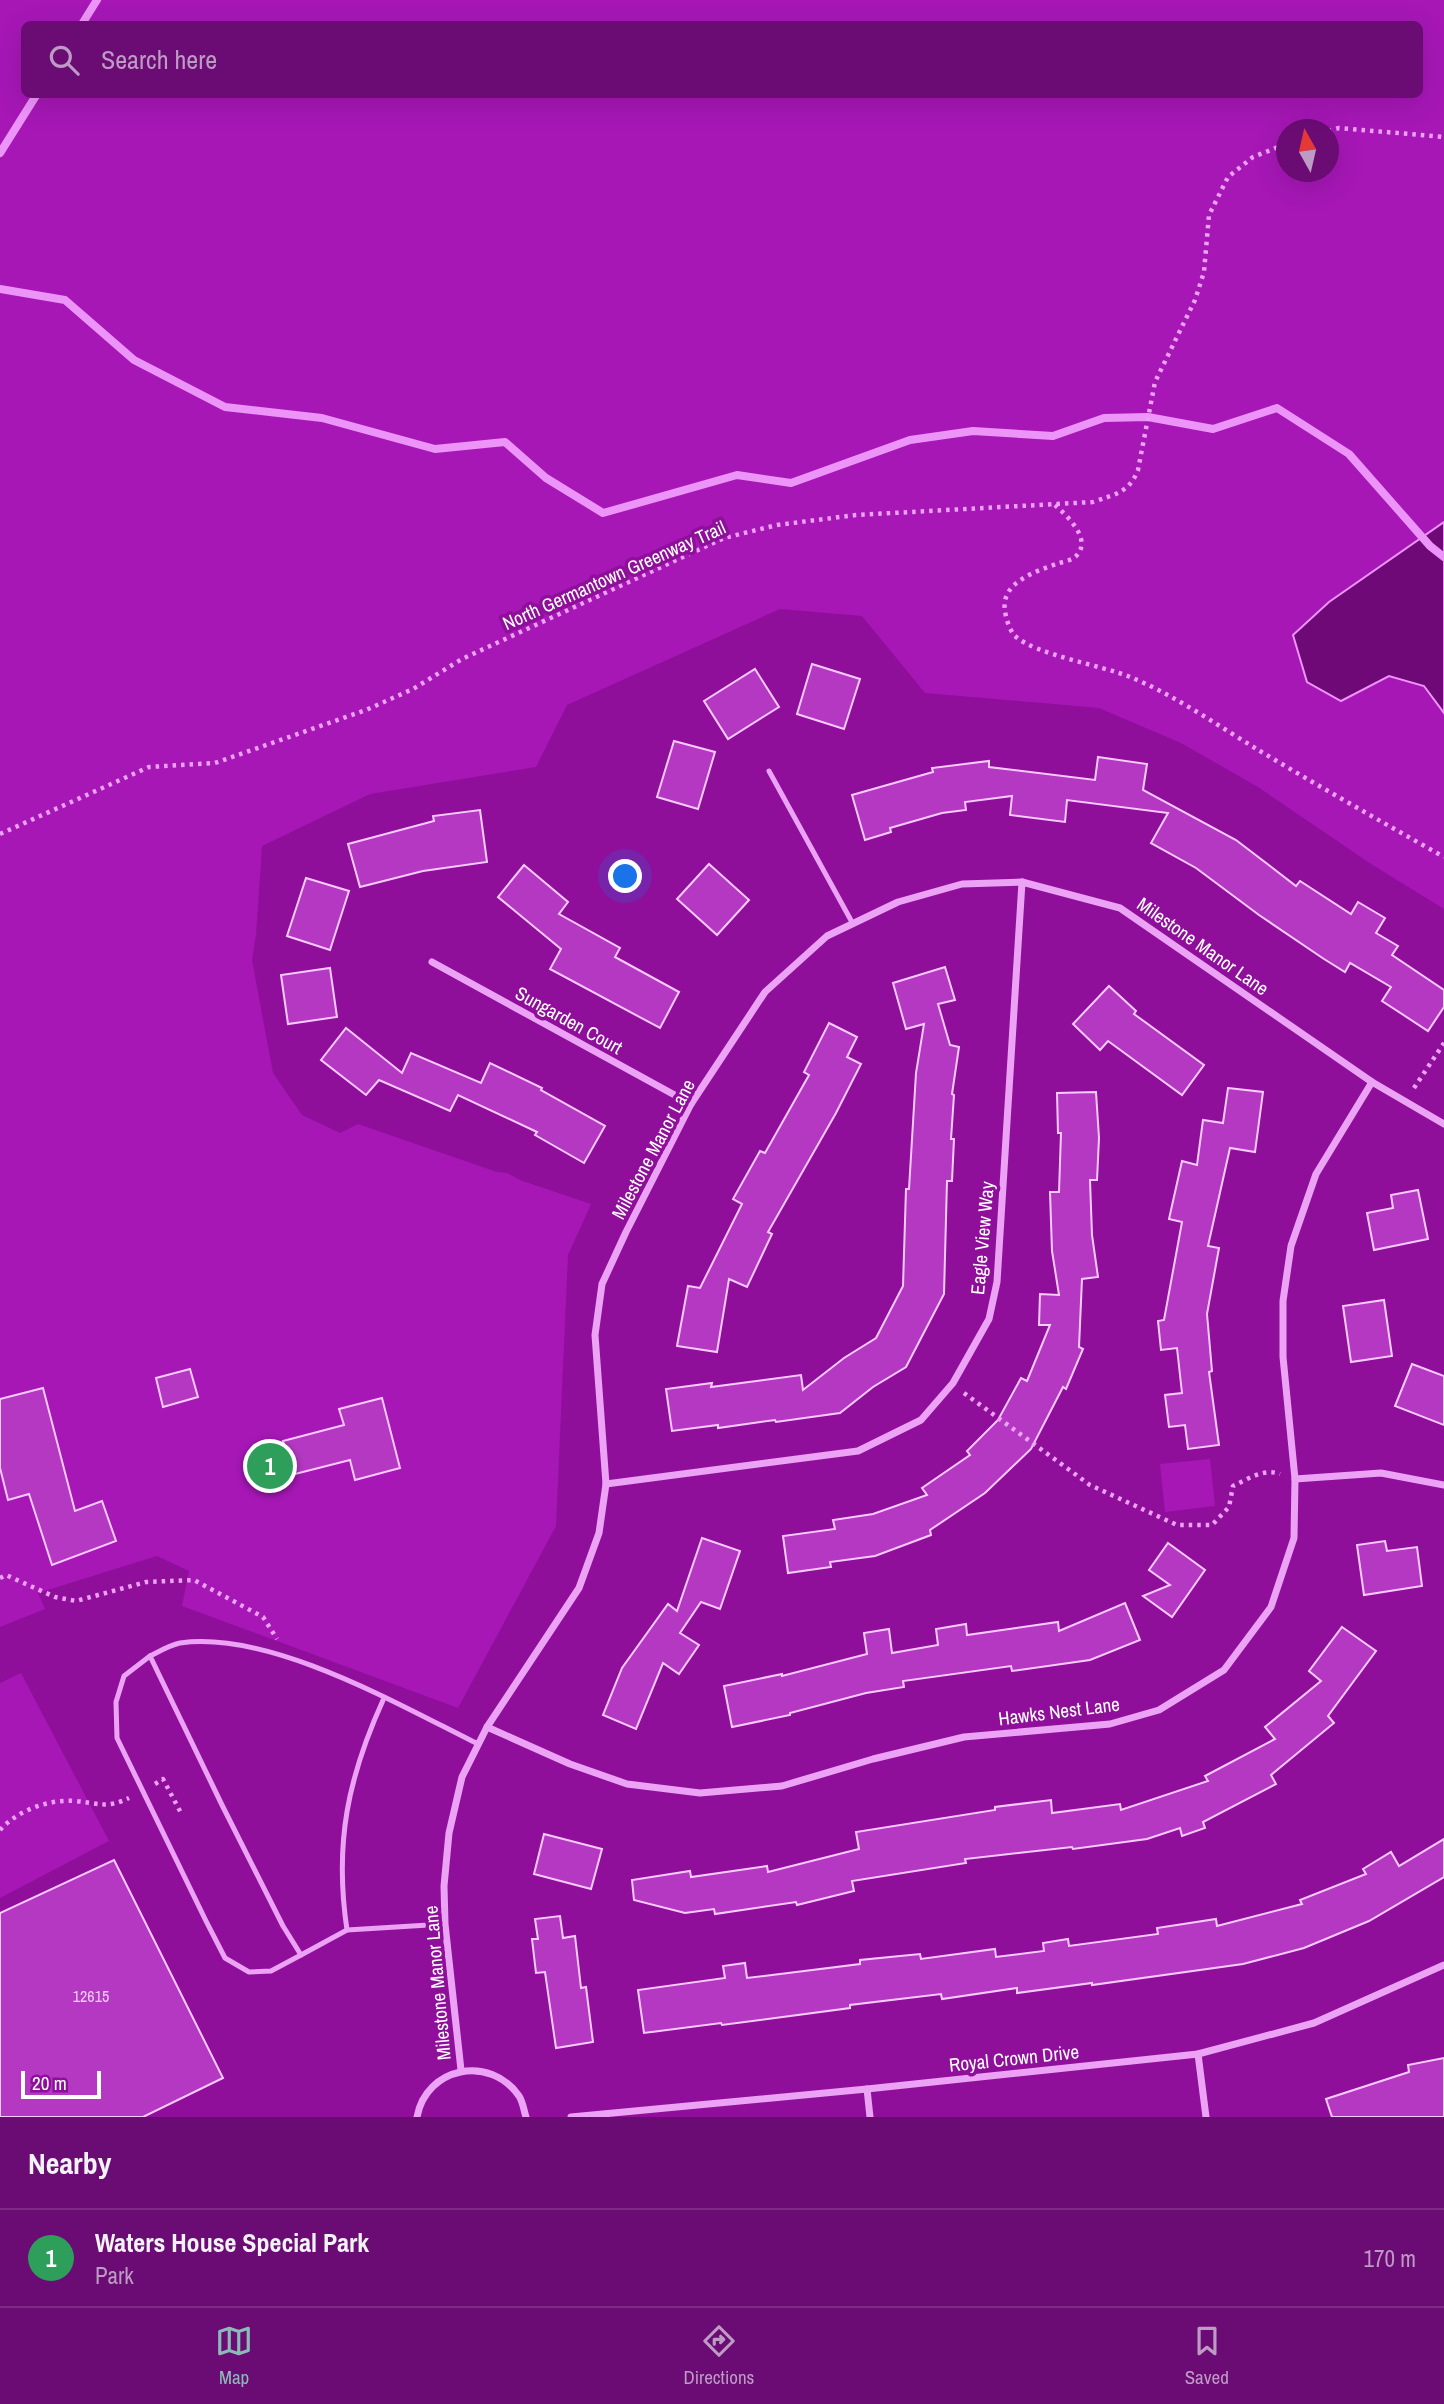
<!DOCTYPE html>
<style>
:root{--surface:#6b0b74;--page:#73197c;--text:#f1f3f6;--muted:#be9bc5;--line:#7e2b86;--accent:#8bbbb9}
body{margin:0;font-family:"Archivo Narrow",sans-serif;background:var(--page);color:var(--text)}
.compass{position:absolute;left:1276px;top:119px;width:63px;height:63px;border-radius:50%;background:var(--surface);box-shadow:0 7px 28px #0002;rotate:352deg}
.scale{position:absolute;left:21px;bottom:18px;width:80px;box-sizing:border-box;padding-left:7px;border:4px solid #fff;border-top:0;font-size:19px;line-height:24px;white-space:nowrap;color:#fff;-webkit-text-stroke:5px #8f0f9b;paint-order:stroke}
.you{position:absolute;left:626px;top:877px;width:24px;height:24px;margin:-18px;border:5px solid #fff;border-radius:50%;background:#1a73e8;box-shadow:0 0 0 10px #1a73e833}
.badge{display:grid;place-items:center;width:46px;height:46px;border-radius:50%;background:var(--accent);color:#fff;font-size:23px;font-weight:700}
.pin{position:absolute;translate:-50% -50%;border:4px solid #fff;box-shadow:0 2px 7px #0006}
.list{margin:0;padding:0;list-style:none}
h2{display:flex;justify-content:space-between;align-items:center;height:91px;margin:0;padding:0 28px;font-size:30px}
h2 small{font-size:23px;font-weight:400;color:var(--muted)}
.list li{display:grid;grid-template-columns:46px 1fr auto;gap:21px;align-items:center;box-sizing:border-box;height:98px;padding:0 28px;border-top:2px solid var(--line)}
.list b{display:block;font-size:26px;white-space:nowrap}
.list p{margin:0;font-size:23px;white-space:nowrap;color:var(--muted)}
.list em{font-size:23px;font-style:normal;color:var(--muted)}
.icon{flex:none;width:38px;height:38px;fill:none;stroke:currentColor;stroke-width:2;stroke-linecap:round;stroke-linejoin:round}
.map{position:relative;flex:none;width:1444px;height:2117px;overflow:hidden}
.search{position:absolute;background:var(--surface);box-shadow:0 7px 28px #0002;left:21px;right:21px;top:21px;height:77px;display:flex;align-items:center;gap:18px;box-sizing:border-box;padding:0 24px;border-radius:10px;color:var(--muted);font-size:26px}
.sheet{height:189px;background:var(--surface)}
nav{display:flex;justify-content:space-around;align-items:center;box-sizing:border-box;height:98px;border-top:2px solid var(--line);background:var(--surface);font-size:19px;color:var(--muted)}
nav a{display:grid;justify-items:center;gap:4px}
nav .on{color:var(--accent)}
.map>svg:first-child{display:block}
.green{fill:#a617b6;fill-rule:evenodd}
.water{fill:#6e0977;stroke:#ed94f8;stroke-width:2}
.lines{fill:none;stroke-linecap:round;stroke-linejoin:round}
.stream{stroke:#ed94f8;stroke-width:8}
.building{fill:#b538c3;stroke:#f9cbfe;stroke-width:2}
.path{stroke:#eca3f5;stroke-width:4.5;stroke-dasharray:3.5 5;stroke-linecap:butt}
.service{stroke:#eca3f5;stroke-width:5}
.minor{stroke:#eca3f5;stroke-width:7}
.labels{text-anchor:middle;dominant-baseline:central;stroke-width:7;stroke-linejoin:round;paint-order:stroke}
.number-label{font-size:16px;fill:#eccdf0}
.street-label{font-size:19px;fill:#fff;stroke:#8f0f9b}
</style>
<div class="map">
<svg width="1444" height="2117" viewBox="0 0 1444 2117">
<rect width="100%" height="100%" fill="#8f0f9b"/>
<!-- green -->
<g class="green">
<path d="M0 0H1444V909L1371 864 1258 787 1181 743 1099 708 925 693 862 616 780 609 567 705 536 767 370 794 262 846 256 935 252 960 273 1073 302 1115 340 1133 358 1124 497 1172 507 1173 520 1180 591 1204 568 1255 556 1526 458 1708 182 1606 189 1571 157 1556 38 1593 45 1609 0 1627ZM24 24H1420V94H24ZM1286 130H1328V172H1286Z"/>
<polygon points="1210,1459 1215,1506 1165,1512 1160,1464"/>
<polygon points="21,1673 109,1841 0,1898 0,1683"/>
</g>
<!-- water -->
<polygon class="water" points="1444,522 1444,713 1424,686 1389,676 1341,701 1307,682 1293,635 1329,602"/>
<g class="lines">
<!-- stream -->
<g class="stream">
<polyline points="82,24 97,0"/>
<polyline points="0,153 37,94"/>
<polyline points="0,289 65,300 134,360 225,407 322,418 435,449 505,442 546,478 603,513 737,475 791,483 910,440 973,431 1053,436 1104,418 1148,417 1213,429 1277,408 1349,454 1430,546 1444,557"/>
</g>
</g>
<!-- building -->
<g class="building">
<polygon points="812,664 860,679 844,729 797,714"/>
<polygon points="755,669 779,707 728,739 704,701"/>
<polygon points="674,741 715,752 698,809 657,797"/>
<polygon points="1098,757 1147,764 1143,790 1236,840 1296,886 1300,881 1351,914 1358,902 1385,918 1376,933 1398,946 1392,955 1444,990 1444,1007 1428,1031 1382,1001 1391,987 1350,963 1345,972 1324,959 1259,915 1196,868 1151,843 1168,813 1067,800 1065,822 1010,815 1012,796 965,802 966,810 942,813 890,828 891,832 865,840 852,795 933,772 932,768 989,761 989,767 1095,780"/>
<polygon points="480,810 487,862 423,871 360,887 348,844 434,821 433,816"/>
<polygon points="709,864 749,900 717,935 677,899"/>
<polygon points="524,865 568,902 559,914 620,948 615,957 679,992 660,1028 550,969 561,949 498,897"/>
<polygon points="306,878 349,891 330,950 287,936"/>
<polygon points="945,967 955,1000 938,1004 950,1045 959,1047 952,1094 954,1095 951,1139 954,1139 952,1181 947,1181 944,1294 906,1367 873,1387 840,1413 776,1422 775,1420 718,1428 718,1425 672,1431 666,1389 712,1383 711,1387 801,1375 803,1390 844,1358 876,1338 903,1286 906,1189 909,1189 916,1073 924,1024 906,1029 893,983"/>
<polygon points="330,968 337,1017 288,1024 281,975"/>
<polygon points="1109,986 1136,1011 1134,1014 1204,1065 1182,1095 1108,1041 1100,1050 1073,1024"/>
<polygon points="829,1023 857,1037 847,1057 861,1064 836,1113 768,1232 772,1234 747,1287 729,1279 717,1352 677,1346 688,1286 700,1288 742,1204 733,1199 760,1151 765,1153 809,1075 804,1072"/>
<polygon points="346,1028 402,1073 411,1053 481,1083 490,1063 542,1088 541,1090 605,1126 584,1163 535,1135 537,1132 458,1095 450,1111 379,1080 366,1095 321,1060"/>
<polygon points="1228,1088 1263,1092 1255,1152 1230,1148 1208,1246 1219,1248 1207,1314 1212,1371 1209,1372 1219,1445 1188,1449 1185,1425 1169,1427 1165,1395 1182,1393 1177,1348 1161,1350 1158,1321 1164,1320 1182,1222 1169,1219 1182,1161 1197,1165 1203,1120 1223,1123"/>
<polygon points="1096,1092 1099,1138 1097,1180 1090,1180 1092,1235 1098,1277 1082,1279 1079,1347 1083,1349 1066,1389 1063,1387 1031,1449 985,1493 930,1530 931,1535 875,1556 830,1562 831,1567 788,1573 783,1536 835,1529 833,1520 873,1514 927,1495 922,1488 970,1455 967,1451 998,1420 1021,1378 1027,1381 1050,1325 1039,1325 1040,1294 1059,1295 1052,1251 1050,1192 1059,1192 1061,1133 1058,1133 1057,1093"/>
<polygon points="1418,1190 1428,1239 1374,1250 1367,1213 1393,1208 1391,1195"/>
<polygon points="1384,1300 1392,1356 1351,1362 1343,1306"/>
<polygon points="1412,1364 1444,1376 1444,1425 1395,1406"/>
<polygon points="190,1369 198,1397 163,1407 156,1378"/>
<polygon points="43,1388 75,1511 102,1501 116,1541 52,1565 29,1494 8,1500 0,1468 0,1399"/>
<polygon points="382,1398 400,1468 355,1480 350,1460 291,1475 283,1441 344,1425 339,1409"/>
<polygon points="702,1538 740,1551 720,1609 701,1602 680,1633 699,1645 679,1674 663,1663 636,1729 603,1715 622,1668 668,1604 677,1611"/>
<polygon points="1385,1541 1387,1551 1417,1547 1422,1586 1364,1595 1357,1545"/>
<polygon points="1168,1543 1205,1570 1172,1617 1143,1596 1170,1585 1149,1570"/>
<polygon points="1125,1603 1140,1640 1090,1660 1012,1671 1011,1666 903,1681 904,1687 866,1693 790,1713 790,1715 732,1727 724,1686 782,1674 782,1676 867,1654 864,1633 889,1629 892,1653 938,1645 936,1629 966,1624 967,1635 1058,1622 1059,1631"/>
<polygon points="1342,1627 1376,1651 1328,1716 1334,1723 1271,1775 1276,1784 1203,1822 1205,1828 1182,1836 1180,1828 1147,1839 1073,1849 1072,1847 965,1859 966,1863 852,1881 854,1891 797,1905 796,1902 715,1914 714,1909 685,1913 634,1900 632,1880 690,1871 691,1877 767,1866 768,1872 859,1849 856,1832 995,1810 995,1807 1051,1800 1052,1813 1120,1804 1121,1810 1208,1781 1205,1776 1275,1739 1265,1727 1321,1681 1309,1671"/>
<polygon points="544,1834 602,1849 591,1889 534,1874"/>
<polygon points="1444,1839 1444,1877 1369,1921 1304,1948 1243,1964 1092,1985 1092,1983 1017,1993 1017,1988 942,1999 941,1994 850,2005 850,2008 722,2025 721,2023 644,2033 638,1990 725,1978 723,1966 745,1963 747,1978 860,1964 860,1960 920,1954 921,1959 995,1949 996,1957 1044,1951 1043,1943 1068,1939 1069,1946 1158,1934 1157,1928 1216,1919 1217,1926 1302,1904 1300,1900 1366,1874 1363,1869 1391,1852 1399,1866"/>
<polygon points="114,1860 223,2078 143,2117 0,2117 0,1913"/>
<polygon points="560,1916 563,1938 575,1936 581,1988 586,1987 593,2042 556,2048 545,1972 536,1973 532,1939 538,1939 535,1919"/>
<polygon points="1444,2058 1444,2117 1332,2117 1326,2099 1409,2072 1408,2065"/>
</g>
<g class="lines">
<!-- path -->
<g class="path">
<polyline points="1328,131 1339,128 1444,137"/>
<path d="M1055 505C1067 516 1095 541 1074 558 1071 560 1063 562 1059 563 1037 571 1000 582 1005 611 1006 619 1010 631 1015 636 1036 655 1101 665 1130 677 1173 694 1220 727 1260 751 1320 787 1382 822 1444 857"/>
<path d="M0 834 149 767 215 763 366 710 413 689 462 659 724 538 777 525 856 515 1093 502C1115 494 1129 493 1138 470L1155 382 1195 300 1204 272 1209 215 1228 177 1253 157 1286 144"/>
<polyline points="1414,1088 1444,1043"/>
<path d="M964 1393 1090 1485 1177 1525H1212L1229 1507 1233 1486C1248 1479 1264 1468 1280 1474"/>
<polyline points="0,1578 6,1575 55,1597 76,1601 146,1582 194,1580 263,1617 277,1639"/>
<polyline points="155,1784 163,1779 181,1813"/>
<path d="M0 1830C18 1810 49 1799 75 1801 99 1803 106 1809 129 1798"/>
</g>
<!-- service -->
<g class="service">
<polyline points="769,771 853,924"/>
<polyline points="150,1656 124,1676 116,1702 117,1738 206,1921 225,1958 249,1972 271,1971 301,1955"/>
<path d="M445 1924 347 1930 301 1955 283 1926 222 1805 150 1656C160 1651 170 1645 180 1643 270 1630 399 1705 478 1744"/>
<path d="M347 1930C334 1843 348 1777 384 1698"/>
</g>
<!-- minor -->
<g class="minor">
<polyline points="432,962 691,1104"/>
<polyline points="1295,1479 1381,1473 1444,1485"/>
<polyline points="606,1484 858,1451 921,1420 953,1383 989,1319 997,1282 1022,882"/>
<polyline points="487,1727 570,1764 627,1784 700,1793 782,1786 873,1759 964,1737 1110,1724 1159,1710 1224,1670 1271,1607 1294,1538 1295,1479 1283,1357 1283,1301 1291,1246 1316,1174 1372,1082"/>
<polyline points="1198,2054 1206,2117"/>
<polyline points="461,2070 445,1924 444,1886 449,1833 462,1777 487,1727 579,1588 599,1533 606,1484 595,1335 602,1284 626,1232 691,1104 765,992 827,936 898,902 962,884 1022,882 1120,908 1372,1082 1444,1124"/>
<polyline points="867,2089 870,2117"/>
<path d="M417 2117C426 2067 490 2054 519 2096 523 2102 524 2111 526 2117"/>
<polyline points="571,2117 867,2089 1198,2054 1314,2023 1444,1965"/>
</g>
</g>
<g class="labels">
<!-- number labels -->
<g class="number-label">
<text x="91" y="1996">12615</text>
</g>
<!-- street labels -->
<g class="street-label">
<text transform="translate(614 575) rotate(-24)">North Germantown Greenway Trail</text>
<text transform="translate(1203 946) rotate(35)">Milestone Manor Lane</text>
<text transform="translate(569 1020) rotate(29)">Sungarden Court</text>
<text transform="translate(653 1149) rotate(-62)">Milestone Manor Lane</text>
<text transform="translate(982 1238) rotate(-85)">Eagle View Way</text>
<text transform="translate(1059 1711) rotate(-7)">Hawks Nest Lane</text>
<text transform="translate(437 1983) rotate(-95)">Milestone Manor Lane</text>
<text transform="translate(1014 2058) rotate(-6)">Royal Crown Drive</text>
</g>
</g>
</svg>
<svg class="compass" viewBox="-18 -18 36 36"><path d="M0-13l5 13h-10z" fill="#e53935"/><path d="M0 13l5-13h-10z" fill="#be9bc5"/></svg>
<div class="scale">20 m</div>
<div class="you"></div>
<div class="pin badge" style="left:270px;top:1466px;background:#2e9e5b">1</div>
<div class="search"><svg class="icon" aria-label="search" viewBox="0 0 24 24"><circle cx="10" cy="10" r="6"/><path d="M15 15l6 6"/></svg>Search here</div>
</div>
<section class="sheet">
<h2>Nearby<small></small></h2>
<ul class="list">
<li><span class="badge" style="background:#2e9e5b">1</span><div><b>Waters House Special Park</b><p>Park</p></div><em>170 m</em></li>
</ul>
</section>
<nav>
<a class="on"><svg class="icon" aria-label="map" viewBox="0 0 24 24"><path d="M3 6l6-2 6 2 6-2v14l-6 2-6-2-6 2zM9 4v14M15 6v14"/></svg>Map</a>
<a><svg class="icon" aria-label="directions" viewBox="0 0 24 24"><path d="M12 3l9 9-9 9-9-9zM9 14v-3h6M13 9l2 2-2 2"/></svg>Directions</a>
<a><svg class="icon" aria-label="saved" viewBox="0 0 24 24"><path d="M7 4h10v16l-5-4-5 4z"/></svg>Saved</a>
</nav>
